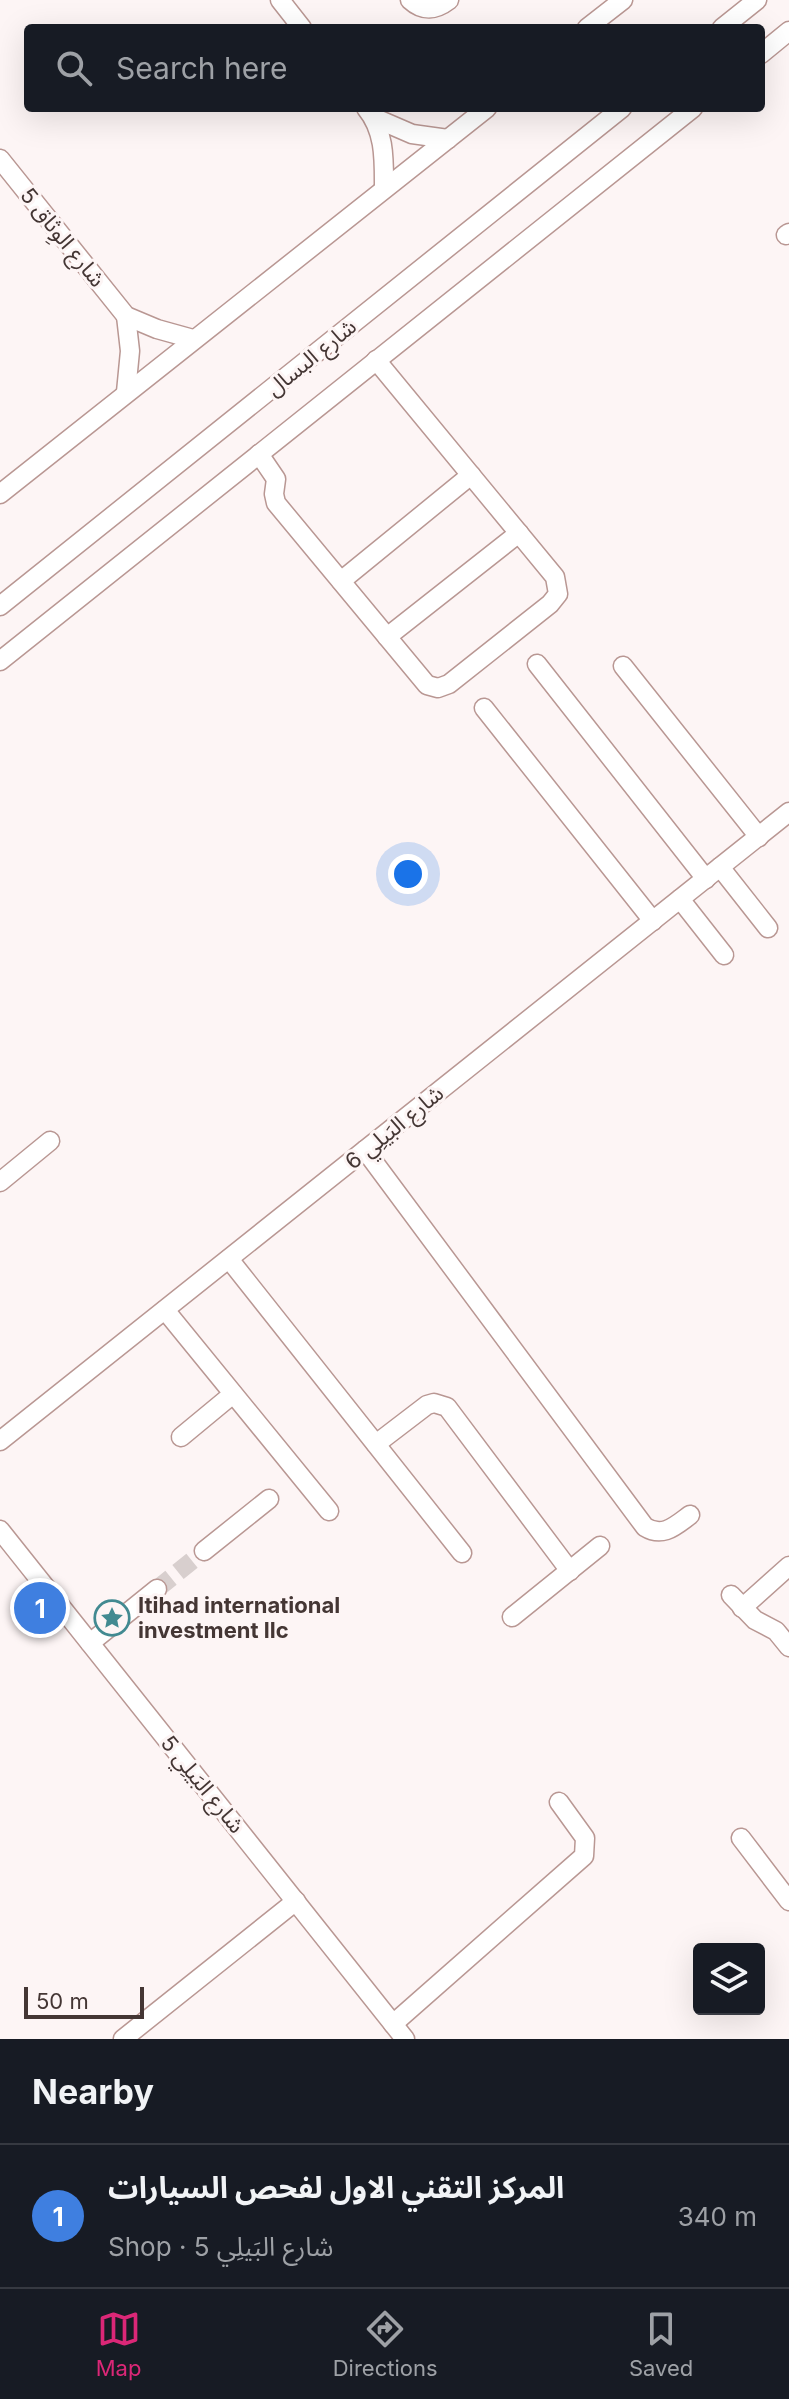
<!DOCTYPE html>
<meta charset="utf-8">
<style>
:root{--surface:#171b24;--page:#20242c;--text:#f1f3f6;--muted:#9ea1a6;--line:#363941;--accent:#db2777}
body{margin:0;font-family:Inter,"Noto Sans Arabic",sans-serif;background:var(--page);color:var(--text)}
.controls{position:absolute;right:24px;bottom:24px;display:grid;overflow:hidden;border-radius:8px;box-shadow:0 8px 32px #0002}
.controls button{width:72px;height:72px;display:grid;place-items:center;padding:0;border:0;border-bottom:2px solid var(--line);background:var(--surface);color:var(--text);font:40px sans-serif}
.scale{position:absolute;left:24px;bottom:20px;width:120px;box-sizing:border-box;padding-left:8px;border:4px solid #443634;border-top:0;font-size:22px;line-height:28px;white-space:nowrap;color:#443634;-webkit-text-stroke:6px #fdf5f5;paint-order:stroke}
.you{position:absolute;left:408px;top:874px;width:28px;height:28px;margin:-20px;border:6px solid #fff;border-radius:50%;background:#1a73e8;box-shadow:0 0 0 12px #1a73e833}
.badge{display:grid;place-items:center;width:52px;height:52px;border-radius:50%;background:var(--accent);color:#fff;font-size:26px;font-weight:700}
.pin{position:absolute;translate:-50% -50%;border:4px solid #fff;box-shadow:0 2px 8px #0006}
.list{margin:0;padding:0;list-style:none}
h2{display:flex;justify-content:space-between;align-items:center;height:104px;margin:0;padding:0 32px;font-size:34px}
h2 small{font-size:26px;font-weight:400;color:var(--muted)}
.list li{display:grid;grid-template-columns:52px 1fr auto;gap:24px;align-items:center;box-sizing:border-box;height:144px;padding:0 32px;border-top:2px solid var(--line)}
.list b{display:block;font-size:30px;white-space:nowrap}
.list p{margin:0;font-size:26px;white-space:nowrap;color:var(--muted)}
.list em{font-size:26px;font-style:normal;color:var(--muted)}
.icon{flex:none;width:44px;height:44px;fill:none;stroke:currentColor;stroke-width:2;stroke-linecap:round;stroke-linejoin:round}
.map{position:relative;flex:none;width:789px;height:2039px;overflow:hidden}
.search{position:absolute;background:var(--surface);box-shadow:0 8px 32px #0002;left:24px;right:24px;top:24px;height:88px;display:flex;align-items:center;gap:20px;box-sizing:border-box;padding:0 28px;border-radius:8px;color:var(--muted);font-size:30px}
.sheet{height:248px;background:var(--surface)}
nav{display:flex;justify-content:space-around;align-items:center;box-sizing:border-box;height:112px;border-top:2px solid var(--line);background:var(--surface);font-size:22px;color:var(--muted)}
nav a{display:grid;justify-items:center;gap:4px}
nav .on{color:var(--accent)}
.map>svg:first-child{display:block}
.lines{fill:none;stroke-linecap:round;stroke-linejoin:round}
.minor-tunnel{stroke:#d8cfce;stroke-width:18;stroke-dasharray:18 9;stroke-linecap:butt}
.minor-casing{stroke:#b99793;stroke-width:21}
.minor{stroke:#fff;stroke-width:18}
.labels{text-anchor:middle;dominant-baseline:central;stroke-width:6;stroke-linejoin:round;paint-order:stroke}
.street-label{font-size:22px;fill:#443634;stroke:#fdf5f5}
.poi-label{font-size:22px;font-weight:bold;fill:#443634;stroke:#fdf5f5;text-anchor:start}
</style>
<div class="map">
<svg width="789" height="2039" viewBox="0 0 789 2039">
<rect width="100%" height="100%" fill="#fdf5f5"/>
<g class="lines">
<!-- minor-tunnel -->
<polyline class="minor-tunnel" points="157,1589 204,1551"/>
<defs>
<g id="minor">
<polyline points="280,0 302,28"/>
<path d="M410 0C423 12 436 10 449 0"/>
<polyline points="587,28 623,0"/>
<polyline points="722,28 757,0"/>
<polyline points="761,54 789,31"/>
<path d="M366 108C385 131 384 159 384 187"/>
<polyline points="375,118 412,134 448,139"/>
<polyline points="0,159 126,316 157,329 193,339"/>
<polyline points="786,235 789,233"/>
<polyline points="126,316 130,351 126,392"/>
<polyline points="259,454 276,479 274,494 276,503 427,685 438,688 449,684 550,604 558,594 555,577 376,360"/>
<polyline points="0,494 487,108"/>
<polyline points="341,581 471,475"/>
<polyline points="0,606 622,108"/>
<polyline points="387,637 519,533"/>
<polyline points="0,661 693,108"/>
<polyline points="537,664 706,879"/>
<polyline points="623,666 759,837"/>
<polyline points="484,708 653,921"/>
<polyline points="720,867 768,928"/>
<polyline points="680,899 724,955"/>
<path d="M365 1150 645 1527C663 1538 675 1526 690 1515"/>
<polyline points="0,1182 50,1141"/>
<polyline points="229,1259 462,1553"/>
<polyline points="165,1310 329,1511"/>
<polyline points="181,1437 233,1394"/>
<polyline points="0,1441 789,812"/>
<polyline points="376,1444 427,1405 434,1403 447,1407 570,1571"/>
<polyline points="0,1530 405,2039"/>
<polyline points="204,1551 269,1499"/>
<polyline points="731,1595 755,1620 776,1631 789,1647"/>
<polyline points="742,1608 789,1566"/>
<polyline points="512,1617 600,1546"/>
<polyline points="90,1643 157,1589"/>
<polyline points="741,1838 789,1901"/>
<polyline points="393,2024 584,1856 585,1838 559,1802"/>
<polyline points="123,2039 296,1901"/>
</g>
</defs>
<!-- minor casing -->
<use href="#minor" class="minor-casing"/>
<!-- minor -->
<use href="#minor" class="minor"/>
</g>
<!-- icons -->
<defs>
<symbol id="sight-ring" viewBox="-11 -11 22 22"><circle r="9.5" fill="#fdf5f5" stroke="#428a91" stroke-width="1.5"/><path d="M0-6L1.8-2.2L6-1.7L2.9 1.2L3.7 5.4L0 3.3L-3.7 5.4L-2.9 1.2L-6-1.7L-1.8-2.2Z" fill="#428a91"/></symbol>
</defs>
<g fill-rule="evenodd">
<use href="#sight-ring" x="92" y="1598" width="40" height="40"/>
</g>
<g class="labels">
<!-- street labels -->
<g class="street-label">
<text transform="translate(63 237) rotate(51)">شارع الوِثاق 5</text>
<text transform="translate(311 357) rotate(-39)">شارع البسال</text>
<text transform="translate(394 1127) rotate(-39)">شارع البَيلِي 6</text>
<text transform="translate(203 1784) rotate(51)">شارع البَيلِي 5</text>
</g>
<!-- poi labels -->
<g class="poi-label">
<text x="138" y="1605">Itihad international<tspan x="138" dy="25">investment llc</tspan></text>
</g>
</g>
</svg>
<div class="controls">
<button><svg class="icon" aria-label="layers" viewBox="0 0 24 24"><path d="M12 4l9 5-9 5-9-5zM3 14l9 5 9-5"/></svg></button>
</div>
<div class="scale">50 m</div>
<div class="you"></div>
<div class="pin badge" style="left:40px;top:1608px;background:#3f7fe0">1</div>
<div class="search"><svg class="icon" aria-label="search" viewBox="0 0 24 24"><circle cx="10" cy="10" r="6"/><path d="M15 15l6 6"/></svg>Search here</div>
</div>
<section class="sheet">
<h2>Nearby<small></small></h2>
<ul class="list">
<li><span class="badge" style="background:#3f7fe0">1</span><div><b>المركز التقني الاول لفحص السيارات</b><p>Shop · شارع البَيلِي 5</p></div><em>340 m</em></li>
</ul>
</section>
<nav>
<a class="on"><svg class="icon" aria-label="map" viewBox="0 0 24 24"><path d="M3 6l6-2 6 2 6-2v14l-6 2-6-2-6 2zM9 4v14M15 6v14"/></svg>Map</a>
<a><svg class="icon" aria-label="directions" viewBox="0 0 24 24"><path d="M12 3l9 9-9 9-9-9zM9 14v-3h6M13 9l2 2-2 2"/></svg>Directions</a>
<a><svg class="icon" aria-label="saved" viewBox="0 0 24 24"><path d="M7 4h10v16l-5-4-5 4z"/></svg>Saved</a>
</nav>
